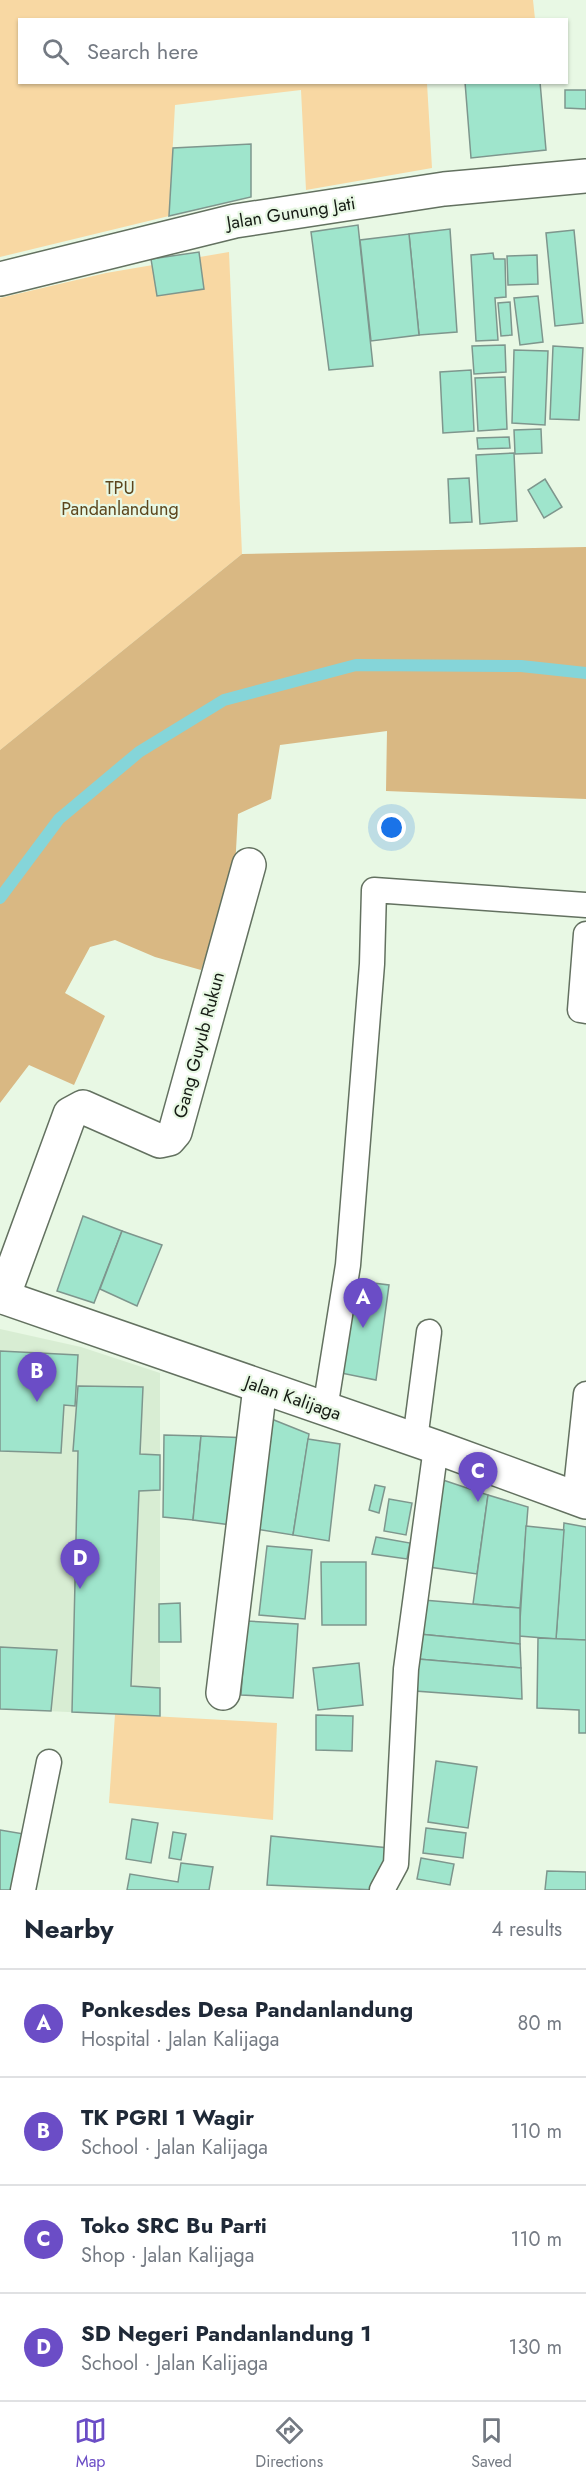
<!DOCTYPE html>
<meta charset="utf-8">
<style>
:root{--surface:#fff;--page:#f2f2f3;--text:#1f2937;--muted:#747a83;--line:#e0e1e3;--accent:#6b4dc6}
body{margin:0;font-family:Jost,sans-serif;background:var(--page);color:var(--text)}
.you{position:absolute;left:392px;top:828px;width:21px;height:21px;margin:-15px;border:4px solid #fff;border-radius:50%;background:#1a73e8;box-shadow:0 0 0 9px #1a73e833}
.badge{display:grid;place-items:center;width:39px;height:39px;border-radius:50%;background:var(--accent);color:#fff;font-size:20px;font-weight:700}
.pin{position:absolute;translate:-50% -50px;filter:drop-shadow(0 2px 3px #0008)}
.pin::after{content:'';position:absolute;top:32px;width:21px;height:18px;background:inherit;clip-path:polygon(0 0,100% 0,50% 100%)}
.list{margin:0;padding:0;list-style:none}
h2{display:flex;justify-content:space-between;align-items:center;height:78px;margin:0;padding:0 24px;font-size:26px}
h2 small{font-size:20px;font-weight:400;color:var(--muted)}
.list li{display:grid;grid-template-columns:39px 1fr auto;gap:18px;align-items:center;box-sizing:border-box;height:108px;padding:0 24px;border-top:2px solid var(--line)}
.list b{display:block;font-size:22px;white-space:nowrap}
.list p{margin:0;font-size:20px;white-space:nowrap;color:var(--muted)}
.list em{font-size:20px;font-style:normal;color:var(--muted)}
.icon{flex:none;width:33px;height:33px;fill:none;stroke:currentColor;stroke-width:2;stroke-linecap:round;stroke-linejoin:round}
.map{position:relative;flex:none;width:586px;height:1890px;overflow:hidden}
.search{position:absolute;background:var(--surface);box-shadow:0 2px 4px #0004;left:18px;right:18px;top:18px;height:66px;display:flex;align-items:center;gap:15px;box-sizing:border-box;padding:0 21px;border-radius:0px;color:var(--muted);font-size:22px}
.sheet{height:510px;background:var(--surface)}
nav{display:flex;justify-content:space-around;align-items:center;box-sizing:border-box;height:84px;border-top:2px solid var(--line);background:var(--surface);font-size:16px;color:var(--muted)}
nav a{display:grid;justify-items:center;gap:3px}
nav .on{color:var(--accent)}
.map>svg:first-child{display:block}
.built{fill:#d8edd3}
.green{fill:#f8d8a3}
.forest{fill:#d9b883}
.lines{fill:none;stroke-linecap:round;stroke-linejoin:round}
.stream{stroke:#85d5d9;stroke-width:12}
.building{fill:#9fe5cc;stroke:#7e968d;stroke-width:1.5}
.service-casing{stroke:#637160;stroke-width:27}
.minor-casing{stroke:#637160;stroke-width:36}
.service{stroke:#fff;stroke-width:24}
.minor{stroke:#fff;stroke-width:33}
.labels{text-anchor:middle;dominant-baseline:central;stroke-width:4.5;stroke-linejoin:round;paint-order:stroke}
.street-label{font-size:18px;fill:#151b14;stroke:#e8f8e4}
.park-label{font-size:18px;fill:#5d461d;stroke:#e8f8e4}
</style>
<div class="map">
<svg width="586" height="1890" viewBox="0 0 586 1890">
<rect width="100%" height="100%" fill="#e8f8e4"/>
<!-- built -->
<polygon class="built" points="0,1329 81,1347 160,1373 160,1716 0,1709"/>
<!-- green -->
<g class="green">
<polygon points="0,0 533,0 535,19 20,20 20,82 427,83 432,168 306,190 301,90 175,105 169,216 0,257"/>
<polygon points="229,252 242,554 0,750 0,298 106,273"/>
<polygon points="115,1714 277,1723 273,1820 109,1803"/>
</g>
<!-- forest -->
<polygon class="forest" points="586,547 586,799 386,791 387,731 280,745 271,799 238,814 235,868 201,970 155,957 115,940 90,947 65,993 105,1016 74,1085 29,1065 0,1103 0,750 242,554"/>
<g class="lines">
<!-- stream -->
<polyline class="stream" points="0,898 59,819 139,752 224,700 356,665 521,666 586,673"/>
</g>
<!-- building -->
<g class="building">
<polygon points="465,82 540,82 546,150 471,158"/>
<polygon points="565,90 586,90 586,109 565,108"/>
<polygon points="251,144 251,197 169,216 173,148"/>
<polygon points="358,225 373,366 329,370 311,232"/>
<polygon points="450,229 457,332 419,335 409,234"/>
<polygon points="574,230 583,323 555,326 546,233"/>
<polygon points="409,234 419,335 371,341 360,240"/>
<polygon points="199,252 204,289 157,296 151,259"/>
<polygon points="493,253 494,259 505,259 506,297 495,298 498,340 476,341 471,255"/>
<polygon points="537,255 538,284 508,285 507,256"/>
<polygon points="538,296 543,342 520,345 514,298"/>
<polygon points="510,302 512,335 501,336 498,303"/>
<polygon points="505,345 506,372 474,374 472,346"/>
<polygon points="553,346 583,348 579,420 550,419"/>
<polygon points="514,350 548,351 545,425 512,423"/>
<polygon points="471,370 474,431 443,433 440,372"/>
<polygon points="505,377 507,429 478,431 475,378"/>
<polygon points="541,429 542,453 515,454 514,430"/>
<polygon points="509,437 510,448 478,449 477,438"/>
<polygon points="514,453 517,521 480,524 476,455"/>
<polygon points="469,478 472,522 450,523 448,479"/>
<polygon points="545,479 562,507 544,518 528,490"/>
<polygon points="83,1216 122,1231 94,1303 57,1291"/>
<polygon points="122,1231 162,1245 137,1306 100,1289"/>
<polygon points="349,1280 389,1285 376,1380 336,1372"/>
<polygon points="0,1351 78,1355 75,1406 64,1405 61,1453 0,1451"/>
<polygon points="78,1386 143,1387 140,1454 160,1455 160,1490 139,1491 131,1686 160,1688 160,1716 72,1712 78,1451 73,1451"/>
<polygon points="269,1418 309,1434 293,1535 249,1528"/>
<polygon points="164,1435 201,1436 193,1520 163,1517"/>
<polygon points="201,1436 250,1438 239,1526 193,1520"/>
<polygon points="308,1439 340,1444 329,1541 293,1535"/>
<polygon points="440,1479 488,1495 477,1574 429,1567"/>
<polygon points="375,1485 385,1487 379,1513 369,1510"/>
<polygon points="488,1495 528,1507 520,1608 473,1604"/>
<polygon points="389,1499 412,1503 406,1535 384,1531"/>
<polygon points="564,1523 586,1527 586,1640 556,1639"/>
<polygon points="526,1526 564,1530 556,1639 519,1636"/>
<polygon points="376,1537 410,1543 407,1559 372,1554"/>
<polygon points="267,1546 312,1550 305,1619 259,1615"/>
<polygon points="321,1562 366,1562 366,1625 322,1625"/>
<polygon points="423,1600 520,1608 520,1644 419,1634"/>
<polygon points="180,1603 181,1642 159,1642 159,1604"/>
<polygon points="246,1621 298,1624 293,1698 241,1695"/>
<polygon points="419,1634 520,1644 521,1668 418,1659"/>
<polygon points="538,1638 586,1640 586,1733 579,1733 579,1710 537,1708"/>
<polygon points="0,1647 57,1650 51,1711 0,1709"/>
<polygon points="418,1659 521,1668 522,1699 415,1691"/>
<polygon points="359,1663 363,1705 318,1710 313,1668"/>
<polygon points="316,1715 353,1716 352,1751 316,1750"/>
<polygon points="436,1761 477,1767 468,1828 428,1822"/>
<polygon points="132,1819 158,1823 151,1863 126,1859"/>
<polygon points="426,1828 466,1833 463,1858 423,1853"/>
<polygon points="0,1830 30,1835 19,1890 0,1890"/>
<polygon points="173,1832 186,1834 181,1860 169,1858"/>
<polygon points="271,1836 389,1848 376,1890 267,1885"/>
<polygon points="421,1858 454,1864 450,1885 417,1879"/>
<polygon points="181,1863 213,1867 209,1890 127,1890 130,1874 178,1882"/>
<polygon points="547,1871 586,1872 586,1890 545,1890"/>
</g>
<g class="lines">
<defs>
<g id="service">
<polyline points="586,934 580,1010 586,1011"/>
<polyline points="325,1409 348,1265 372,964 374,890 586,905"/>
<polyline points="415,1440 429,1332"/>
<polyline points="575,1498 586,1394"/>
<polyline points="23,1890 49,1762"/>
<polyline points="382,1890 396,1864 406,1669 436,1447"/>
</g>
<g id="minor">
<polyline points="0,279 235,221 444,189 586,176"/>
<polyline points="0,1296 436,1447 586,1502"/>
<polyline points="3,1297 70,1114 83,1107 160,1141 169,1139 175,1132 249,865"/>
<polyline points="223,1693 260,1387"/>
</g>
</defs>
<!-- service casing -->
<use href="#service" class="service-casing"/>
<!-- minor casing -->
<use href="#minor" class="minor-casing"/>
<!-- service -->
<use href="#service" class="service"/>
<!-- minor -->
<use href="#minor" class="minor"/>
</g>
<g class="labels">
<!-- street labels -->
<g class="street-label">
<text transform="translate(291 213) rotate(-9)">Jalan Gunung Jati</text>
<text transform="translate(199 1045) rotate(-75)">Gang Guyub Rukun</text>
<text transform="translate(293 1398) rotate(19)">Jalan Kalijaga</text>
</g>
<!-- park labels -->
<g class="park-label">
<text x="120" y="488">TPU<tspan x="120" dy="21">Pandanlandung</tspan></text>
</g>
</g>
</svg>
<div class="you"></div>
<div class="pin badge" style="left:363px;top:1328px">A</div>
<div class="pin badge" style="left:37px;top:1402px">B</div>
<div class="pin badge" style="left:478px;top:1502px">C</div>
<div class="pin badge" style="left:80px;top:1589px">D</div>
<div class="search"><svg class="icon" aria-label="search" viewBox="0 0 24 24"><circle cx="10" cy="10" r="6"/><path d="M15 15l6 6"/></svg>Search here</div>
</div>
<section class="sheet">
<h2>Nearby<small>4 results</small></h2>
<ul class="list">
<li><span class="badge">A</span><div><b>Ponkesdes Desa Pandanlandung</b><p>Hospital · Jalan Kalijaga</p></div><em>80 m</em></li>
<li><span class="badge">B</span><div><b>TK PGRI 1 Wagir</b><p>School · Jalan Kalijaga</p></div><em>110 m</em></li>
<li><span class="badge">C</span><div><b>Toko SRC Bu Parti</b><p>Shop · Jalan Kalijaga</p></div><em>110 m</em></li>
<li><span class="badge">D</span><div><b>SD Negeri Pandanlandung 1</b><p>School · Jalan Kalijaga</p></div><em>130 m</em></li>
</ul>
</section>
<nav>
<a class="on"><svg class="icon" aria-label="map" viewBox="0 0 24 24"><path d="M3 6l6-2 6 2 6-2v14l-6 2-6-2-6 2zM9 4v14M15 6v14"/></svg>Map</a>
<a><svg class="icon" aria-label="directions" viewBox="0 0 24 24"><path d="M12 3l9 9-9 9-9-9zM9 14v-3h6M13 9l2 2-2 2"/></svg>Directions</a>
<a><svg class="icon" aria-label="saved" viewBox="0 0 24 24"><path d="M7 4h10v16l-5-4-5 4z"/></svg>Saved</a>
</nav>
